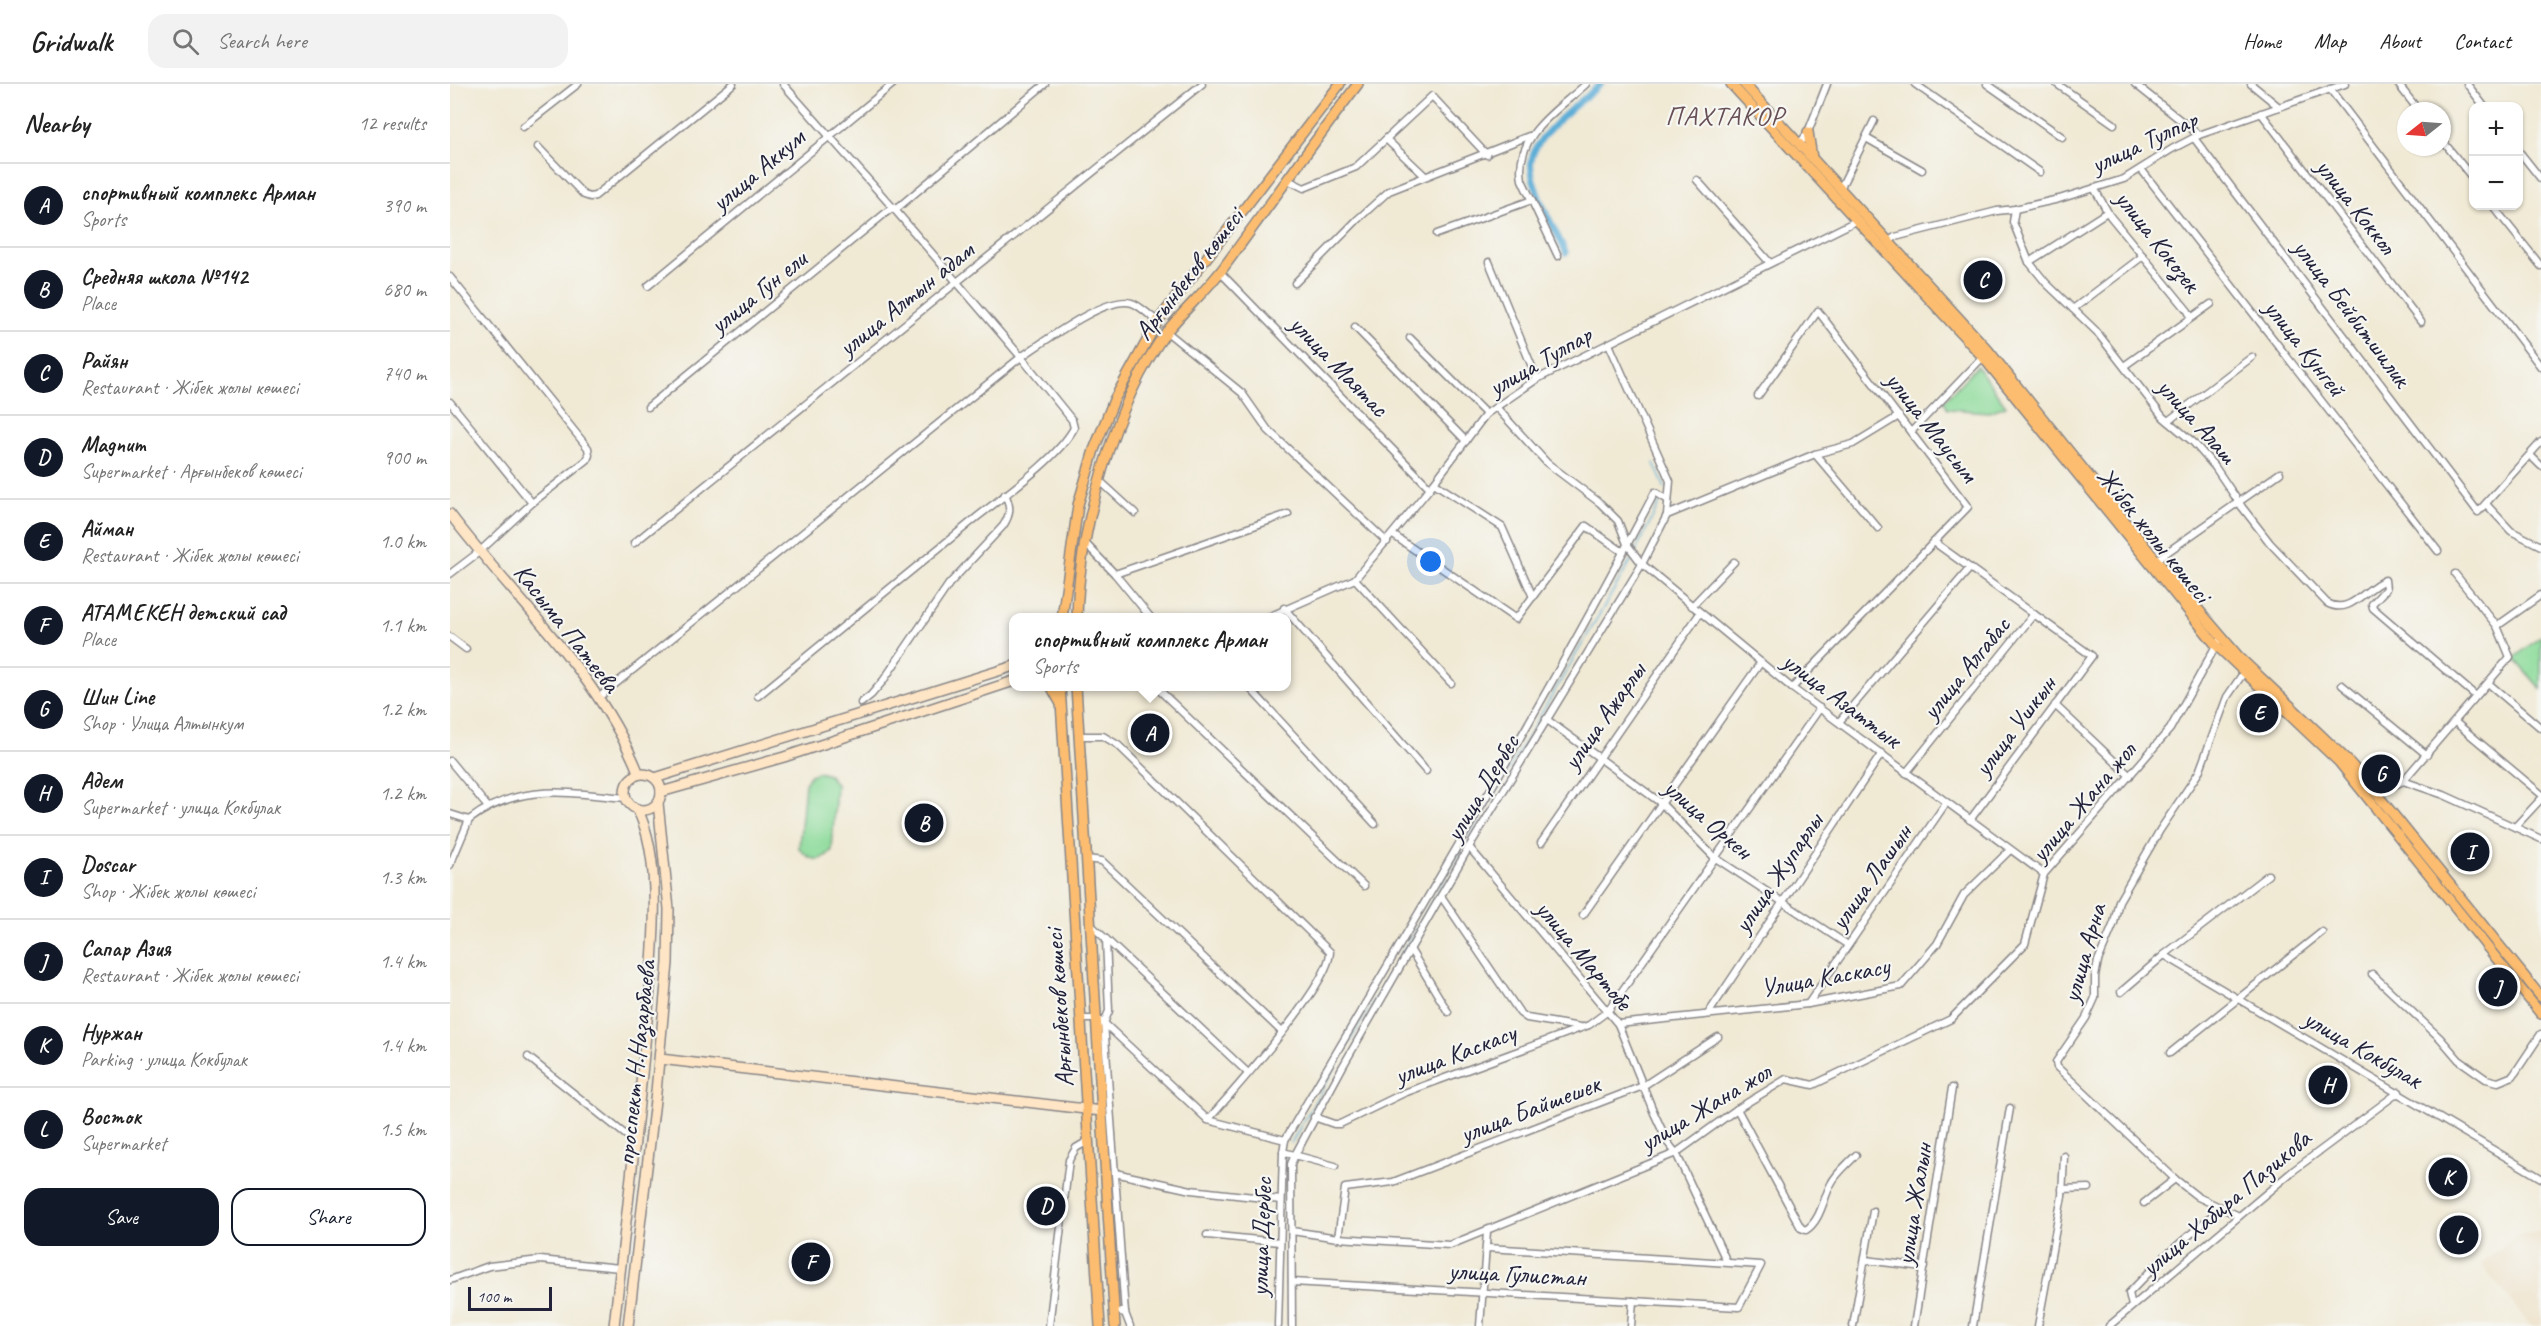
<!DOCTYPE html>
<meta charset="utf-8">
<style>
:root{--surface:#fff;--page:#f2f2f2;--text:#222;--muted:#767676;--line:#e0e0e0;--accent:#111827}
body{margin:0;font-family:Caveat,sans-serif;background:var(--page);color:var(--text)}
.controls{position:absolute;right:18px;top:18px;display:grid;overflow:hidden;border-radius:12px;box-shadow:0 2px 4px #0004}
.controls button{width:54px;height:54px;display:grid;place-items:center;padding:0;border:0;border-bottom:2px solid var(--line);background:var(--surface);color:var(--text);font:30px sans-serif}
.compass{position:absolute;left:1947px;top:18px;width:54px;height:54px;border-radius:50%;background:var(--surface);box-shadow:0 2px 4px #0004;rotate:253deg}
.scale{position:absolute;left:18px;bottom:15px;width:84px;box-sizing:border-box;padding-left:6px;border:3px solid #22223b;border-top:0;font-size:16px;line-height:21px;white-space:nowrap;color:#22223b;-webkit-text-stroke:4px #f6f6f2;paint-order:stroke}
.you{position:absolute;left:981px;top:478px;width:21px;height:21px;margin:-15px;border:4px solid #fff;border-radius:50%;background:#1a73e8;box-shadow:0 0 0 9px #1a73e833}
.badge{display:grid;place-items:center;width:39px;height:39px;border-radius:50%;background:var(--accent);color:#fff;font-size:20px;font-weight:700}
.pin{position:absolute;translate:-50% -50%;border:3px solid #fff;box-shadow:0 2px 6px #0006}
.popup{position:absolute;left:559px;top:529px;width:282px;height:78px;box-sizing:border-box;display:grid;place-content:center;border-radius:12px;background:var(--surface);filter:drop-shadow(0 2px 4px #0005);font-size:20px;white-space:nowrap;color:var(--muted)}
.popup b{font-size:22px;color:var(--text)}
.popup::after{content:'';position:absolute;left:50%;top:100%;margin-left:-12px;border:12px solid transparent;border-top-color:var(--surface)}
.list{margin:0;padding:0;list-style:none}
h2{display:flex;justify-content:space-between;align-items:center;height:78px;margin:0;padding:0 24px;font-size:26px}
h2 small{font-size:20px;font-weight:400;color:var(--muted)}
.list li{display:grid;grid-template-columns:39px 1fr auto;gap:18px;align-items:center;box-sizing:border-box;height:84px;padding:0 24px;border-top:2px solid var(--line)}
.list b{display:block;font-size:22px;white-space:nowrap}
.list p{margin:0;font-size:20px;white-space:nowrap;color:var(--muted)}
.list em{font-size:20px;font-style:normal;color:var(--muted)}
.actions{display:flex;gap:12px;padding:18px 24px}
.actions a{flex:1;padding:14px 0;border:2px solid var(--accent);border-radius:18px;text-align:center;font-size:21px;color:var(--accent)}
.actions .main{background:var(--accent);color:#fff}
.icon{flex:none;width:33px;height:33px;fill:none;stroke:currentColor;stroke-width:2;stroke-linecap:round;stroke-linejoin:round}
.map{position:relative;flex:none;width:2091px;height:1242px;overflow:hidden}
header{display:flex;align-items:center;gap:36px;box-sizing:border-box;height:84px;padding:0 30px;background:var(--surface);border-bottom:2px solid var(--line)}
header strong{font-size:28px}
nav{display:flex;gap:33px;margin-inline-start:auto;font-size:21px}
.search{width:420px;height:54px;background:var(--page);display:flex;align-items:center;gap:15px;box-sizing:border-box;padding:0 21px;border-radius:18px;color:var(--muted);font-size:22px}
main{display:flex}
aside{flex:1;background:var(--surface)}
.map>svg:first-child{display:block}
.built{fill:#ead9ba}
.green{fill:#8bda99;stroke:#567e6a;stroke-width:1.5}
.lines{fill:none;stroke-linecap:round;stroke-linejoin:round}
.stream{stroke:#5cadd7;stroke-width:1.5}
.canal{stroke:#5cadd7;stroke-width:6}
.street-casing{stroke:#898688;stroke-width:9}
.secondary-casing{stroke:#898688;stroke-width:12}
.primary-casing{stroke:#898688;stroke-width:12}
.street{stroke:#fff;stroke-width:6}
.secondary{stroke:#fee5c5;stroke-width:9}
.primary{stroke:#fcbd6f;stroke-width:9}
.labels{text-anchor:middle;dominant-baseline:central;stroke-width:4.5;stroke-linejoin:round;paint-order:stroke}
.street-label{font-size:26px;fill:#22223b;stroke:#f6f6f2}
.neighbourhood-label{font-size:27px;letter-spacing:1.5px;fill:#664e54;stroke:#f6f6f2}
</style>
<header>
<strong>Gridwalk</strong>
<div class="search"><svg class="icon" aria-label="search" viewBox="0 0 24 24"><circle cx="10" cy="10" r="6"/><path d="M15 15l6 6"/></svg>Search here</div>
<nav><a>Home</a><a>Map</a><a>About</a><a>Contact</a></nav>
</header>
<main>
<aside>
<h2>Nearby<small>12 results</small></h2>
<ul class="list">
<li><span class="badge">A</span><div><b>спортивный комплекс Арман</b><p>Sports</p></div><em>390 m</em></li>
<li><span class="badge">B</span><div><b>Средняя школа №142</b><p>Place</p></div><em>680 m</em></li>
<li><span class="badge">C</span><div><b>Райян</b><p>Restaurant · Жібек жолы көшесі</p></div><em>740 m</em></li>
<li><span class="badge">D</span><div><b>Magnum</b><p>Supermarket · Арғынбеков көшесі</p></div><em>900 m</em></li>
<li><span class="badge">E</span><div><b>Айман</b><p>Restaurant · Жібек жолы көшесі</p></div><em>1.0 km</em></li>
<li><span class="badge">F</span><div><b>АТАМЕКЕН детский сад</b><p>Place</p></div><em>1.1 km</em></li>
<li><span class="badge">G</span><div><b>Шин Line</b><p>Shop · Улица Алтынкум</p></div><em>1.2 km</em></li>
<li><span class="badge">H</span><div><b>Адем</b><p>Supermarket · улица Кокбулак</p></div><em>1.2 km</em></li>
<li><span class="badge">I</span><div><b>Doscar</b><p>Shop · Жібек жолы көшесі</p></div><em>1.3 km</em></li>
<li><span class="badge">J</span><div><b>Сапар Азия</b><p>Restaurant · Жібек жолы көшесі</p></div><em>1.4 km</em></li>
<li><span class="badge">K</span><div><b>Нуржан</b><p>Parking · улица Кокбулак</p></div><em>1.4 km</em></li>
<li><span class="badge">L</span><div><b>Восток</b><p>Supermarket</p></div><em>1.5 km</em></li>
</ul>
<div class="actions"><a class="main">Save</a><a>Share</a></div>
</aside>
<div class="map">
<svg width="2091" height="1242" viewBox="0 0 2091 1242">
<rect width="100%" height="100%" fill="#f6f6f2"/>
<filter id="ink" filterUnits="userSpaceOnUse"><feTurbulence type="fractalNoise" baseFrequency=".0167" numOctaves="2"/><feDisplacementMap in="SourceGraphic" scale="12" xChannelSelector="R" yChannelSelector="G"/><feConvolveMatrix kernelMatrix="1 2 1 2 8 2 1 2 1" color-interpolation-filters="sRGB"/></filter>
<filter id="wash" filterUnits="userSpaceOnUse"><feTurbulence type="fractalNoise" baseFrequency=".008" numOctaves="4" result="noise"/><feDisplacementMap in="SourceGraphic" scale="24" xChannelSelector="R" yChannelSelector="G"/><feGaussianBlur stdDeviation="1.35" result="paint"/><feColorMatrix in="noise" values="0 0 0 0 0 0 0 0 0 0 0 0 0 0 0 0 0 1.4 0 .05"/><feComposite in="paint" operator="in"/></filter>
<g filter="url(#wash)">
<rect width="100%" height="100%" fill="#f0e9d4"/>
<!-- built -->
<polygon class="built" points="2091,1148 2091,1242 2081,1242 2031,1180 2067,1151"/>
<!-- green -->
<g class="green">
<polygon points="1527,282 1556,322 1539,328 1498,325 1494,317"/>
<polygon points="2091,552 2091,605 2064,574"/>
<path d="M368 688 379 691 386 700 382 766C370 780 360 777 349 764L355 700 360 691Z"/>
</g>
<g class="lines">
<!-- stream -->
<g class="stream">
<polyline points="1204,379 1215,404"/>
<polyline points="1185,468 1210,418"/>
<polyline points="1019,753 1183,473"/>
<polyline points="841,1059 1015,760"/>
<polyline points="837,1075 839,1218"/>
</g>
<!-- canal -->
<path class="canal" d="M1116 169C1106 146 1080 104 1081 79 1083 51 1131 18 1151 0"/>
</g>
</g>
<g filter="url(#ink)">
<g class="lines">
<defs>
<g id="street">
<polyline points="1465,0 1590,88"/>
<polyline points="1537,0 1612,53"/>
<polyline points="1607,0 1664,40"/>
<polyline points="1685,0 1749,51"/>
<polyline points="1801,0 1829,23"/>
<polyline points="1948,0 1969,27"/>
<polyline points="2017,0 2034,22"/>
<polyline points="1880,5 2091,283"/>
<polyline points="1811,29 1971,238"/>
<polyline points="73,43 128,0"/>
<polyline points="1416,54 1472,86"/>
<polyline points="1744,54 2028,428 2091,358"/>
<polyline points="936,55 975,92"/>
<polyline points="1992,56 2024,96"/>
<polyline points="1349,61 1358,48 1377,0"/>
<polyline points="88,63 134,111 140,113 145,112 283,0"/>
<polyline points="2068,66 2091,95"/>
<polyline points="1691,85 1988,467"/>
<polyline points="838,96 854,104 906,83 982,12 1037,71"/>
<polyline points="1247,96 1320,179"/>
<polyline points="1644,104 1660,132 1738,227 1741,233"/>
<polyline points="1390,105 1424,37"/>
<polyline points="2043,122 2091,182"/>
<path d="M1565 125 1563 138 1579 178 1596 199 1646 247 1713 333 1743 358 1765 383 1792 423 1820 459 1877 519C1900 532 1915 504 1935 496L1936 505 1922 520 1923 524 2026 612"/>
<polyline points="445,126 595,0"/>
<polyline points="987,150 1082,116"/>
<polyline points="1438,158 1445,153 1547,127 1565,125 1609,115 1674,95 1722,65 1749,51 1895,0"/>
<path d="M1108 172 1072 96C1064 51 1107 27 1136 0"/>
<polyline points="1039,178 1087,295"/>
<polyline points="1579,178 1657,128"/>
<polyline points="770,188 980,404"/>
<polyline points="0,193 138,364 139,371 137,376 82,419"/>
<polyline points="845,199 908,135 939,107 1079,52"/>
<polyline points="198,202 443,0"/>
<polyline points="1623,225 1693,172"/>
<polyline points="905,243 1016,357"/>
<polyline points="717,248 792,309 818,346 937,458"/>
<polyline points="960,254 1036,330"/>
<polyline points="1159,260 1220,397 1217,431"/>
<polyline points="1674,282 1761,220"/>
<polyline points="1308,312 1368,227 1518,423 1342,604"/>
<polyline points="0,318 82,419 29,468 0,490"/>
<polyline points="198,323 443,123"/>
<polyline points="1046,323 1097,379 1150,419 1168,437 1177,460 1192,480 1342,604 1594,790"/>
<polyline points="1718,337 1802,273"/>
<polyline points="1461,348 1533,273"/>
<polyline points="1365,370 1428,444"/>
<polyline points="2080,371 2091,382"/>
<polyline points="649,396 685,429"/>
<polyline points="984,399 1052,443 1083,513"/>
<polyline points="2036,420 2061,447 2091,462"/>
<polyline points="943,451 1066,535 1136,442 1173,468"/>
<polyline points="1484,458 1642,572 1520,736"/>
<polyline points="184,459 752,0"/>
<polyline points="635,459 665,490 701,534"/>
<polyline points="1706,476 1830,389"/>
<polyline points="665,490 838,430"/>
<polyline points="905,495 1001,599"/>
<polyline points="1242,522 1284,478"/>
<polyline points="834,524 976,687"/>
<polyline points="816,534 905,495 980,404 1036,330 1087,295 1406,137"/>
<polyline points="2047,542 2091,511"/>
<polyline points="0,553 16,565"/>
<polyline points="2038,599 2091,644"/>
<polyline points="1892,601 1977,671"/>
<polyline points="705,602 914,802"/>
<polyline points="798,602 925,740"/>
<path d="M308 612C381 552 454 493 527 433 556 410 607 375 624 344L622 336 571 273 445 126 333 0"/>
<path d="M148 614 571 273C594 258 656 211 682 219 691 222 699 232 708 237"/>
<path d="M411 619 421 611 433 597 499 500 553 442C561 430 561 423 555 410"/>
<polyline points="1605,621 1680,692"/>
<polyline points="1096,635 1211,719 1264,773 1398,861"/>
<polyline points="1389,638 1520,484"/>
<polyline points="2005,638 2091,710"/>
<path d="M628 652H653L668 661 880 868C880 901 783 1007 758 1036"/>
<polyline points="0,677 37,722"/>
<polyline points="1456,689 1584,530"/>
<polyline points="1953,697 2060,573 2047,542 2005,490"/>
<polyline points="1927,710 1953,697 1994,711 2091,755"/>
<path d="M0 730 19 736C68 698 119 709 176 714"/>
<polyline points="2065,743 2091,715"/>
<polyline points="1091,759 1250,529"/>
<polyline points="1019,763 1168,940 1204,1029 1218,1059 1226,1069 1277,1178"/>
<polyline points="637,775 652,777 832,948"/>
<polyline points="0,781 19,736"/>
<polyline points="991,812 1070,929 1077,934 1130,943"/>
<polyline points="1133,831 1311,578"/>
<polyline points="641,841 798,989"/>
<polyline points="656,855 659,927 654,939 675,1229"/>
<polyline points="960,865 998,928"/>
<polyline points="1714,871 2091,1094"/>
<polyline points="1922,890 1990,954 2009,976 2036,995 2048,998 2063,992 2091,950"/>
<polyline points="1671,908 1714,871 1818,791"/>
<polyline points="1358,920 1496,719"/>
<polyline points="1258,930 1432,669"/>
<polyline points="631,935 646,935 654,939 758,1036 835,1056"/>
<polyline points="1168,940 1358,920 1451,902 1487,860 1514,811 1560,766"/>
<polyline points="1720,969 1872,848"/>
<polyline points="78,973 186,1059"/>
<path d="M1287 1025 1351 1144 1356 1146C1371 1136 1373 1115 1381 1100 1386 1089 1398 1080 1406 1071"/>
<polyline points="864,1033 884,1040 890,1040 954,1009 1139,941 1158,927 1370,624"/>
<polyline points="833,1068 885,1082"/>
<polyline points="665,1089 741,1106 831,1116"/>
<polyline points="1612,1105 1639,1104"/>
<polyline points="1694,1119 1725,1095"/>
<polyline points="1789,1132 1748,1113 1725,1095 1607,983 1606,978 1636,934 1645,914 1645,893 1648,877 1664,839 1669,817 1710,746 1749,688 1777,613 1794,588"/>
<polyline points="842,1147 888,1154 1000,1161 1226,1069 1287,1025 1336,995 1363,1001 1501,935 1575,860 1594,790 1720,645 1768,558"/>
<polyline points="757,1151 830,1158"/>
<polyline points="888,1154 895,1104 943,1098 1193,1002 1268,953"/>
<polyline points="1415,1176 1474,1183"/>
<polyline points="0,1196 39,1182 90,1176 170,1184"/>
<polyline points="842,1198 1289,1223 1311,1181 1037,1164"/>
<polyline points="1682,1222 1679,1209 1713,1174 1772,1123"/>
<polyline points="671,1228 675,1229 680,1242"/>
<polyline points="599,1242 619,1076 626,1064 638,1057"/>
<path d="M828 1242 833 1068 835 1056C961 841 1090 628 1205 408L1218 416"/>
<polyline points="842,1242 841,1080 845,1071 893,982 1019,763 1192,480 1217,431 1365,370 1403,360 1449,332"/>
<polyline points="1030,1242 1037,1148"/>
<polyline points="1181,1242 1183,1217"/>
<polyline points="1403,1242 1423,1127"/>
<polyline points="1464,1242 1502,1004"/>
<polyline points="1523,1242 1560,1024"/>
<polyline points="1588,1242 1612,1112 1614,1072"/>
<polyline points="1659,1242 1844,1086 1949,1008"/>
</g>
<g id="secondary">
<path d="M0 430C64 515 149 589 189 690"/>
<circle cx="193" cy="708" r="18"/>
<polyline points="205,694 564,582"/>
<polyline points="211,708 334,673 564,597"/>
<polyline points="210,975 652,1027"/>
<path d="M164 1242C175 1144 187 1047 196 949 201 888 216 778 187 725"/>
<polyline points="178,1242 206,1008 218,879 219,825 208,719"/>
</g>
<g id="primary">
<polyline points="1281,0 1533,273 1766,561 1889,678 2091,930"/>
<polyline points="1294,0 1538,266 1706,476 1788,572 1897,676 1917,698 2091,913"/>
<polyline points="1358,48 1362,74"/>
<polyline points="612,534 628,421 644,366 664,316 708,237 890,0"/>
<path d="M627 534C629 445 664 319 717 247 735 225 757 206 774 183 819 122 862 60 908 0"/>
<polyline points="601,602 610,618"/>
<polyline points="610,602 650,1242"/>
<polyline points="626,602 665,1242"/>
</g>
</defs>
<!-- street casing -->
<use href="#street" class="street-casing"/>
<!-- secondary casing -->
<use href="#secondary" class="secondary-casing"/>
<!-- primary casing -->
<use href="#primary" class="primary-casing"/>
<!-- street -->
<use href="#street" class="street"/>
<!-- secondary -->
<use href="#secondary" class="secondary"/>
<!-- primary -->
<use href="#primary" class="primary"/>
</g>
</g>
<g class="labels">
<!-- street labels -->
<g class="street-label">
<text transform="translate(1694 58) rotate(-25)">улица Тулпар</text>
<text transform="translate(308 86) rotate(-40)">улица Аккум</text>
<text transform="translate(1906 122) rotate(52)">улица Коккол</text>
<text transform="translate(1708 157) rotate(52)">улица Кокозек</text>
<text transform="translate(739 190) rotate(-52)">Арғынбеков көшесі</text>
<text transform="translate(308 208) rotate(-39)">улица Гун ели</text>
<text transform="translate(456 215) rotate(-39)">улица Алтын адам</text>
<text transform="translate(1902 229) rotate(53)">улица Бейбитшилик</text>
<text transform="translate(1855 264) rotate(52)">улица Кунгей</text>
<text transform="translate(1090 277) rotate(-30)">улица Тулпар</text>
<text transform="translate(889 282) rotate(46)">улица Маятас</text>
<text transform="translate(1747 337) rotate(48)">улица Алаш</text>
<text transform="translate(1482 343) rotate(52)">улица Маусым</text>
<text transform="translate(1704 451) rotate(51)">Жібек жолы көшесі</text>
<text transform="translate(117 544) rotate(52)">Касыма Патеева</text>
<text transform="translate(1516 584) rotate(-51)">улица Алгабас</text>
<text transform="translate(1392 616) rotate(37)">улица Азаттык</text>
<text transform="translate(1154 632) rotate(-55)">улица Ажарлы</text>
<text transform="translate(1565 642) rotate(-53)">улица Ушкын</text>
<text transform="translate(1032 704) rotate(-59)">улица Дербес</text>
<text transform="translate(1633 718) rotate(-50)">улица Жана жол</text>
<text transform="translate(1258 735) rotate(41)">улица Оркен</text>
<text transform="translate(1328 789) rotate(-56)">улица Жупарлы</text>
<text transform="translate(1421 793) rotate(-55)">улица Лашын</text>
<text transform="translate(1634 869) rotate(-74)">улица Арна</text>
<text transform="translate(1134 871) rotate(50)">улица Мартобе</text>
<text transform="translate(1375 893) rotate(-10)">Улица Каскасу</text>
<text transform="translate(609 924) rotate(-94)">Арғынбеков көшесі</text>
<text transform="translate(1913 965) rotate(30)">улица Кокбулак</text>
<text transform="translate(1005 970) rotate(-21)">улица Каскасу</text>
<text transform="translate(186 979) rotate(-84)">проспект Н.Назарбаева</text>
<text transform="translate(1255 1023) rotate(-31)">улица Жана жол</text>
<text transform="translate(1080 1025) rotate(-21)">улица Байшешек</text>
<text transform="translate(1776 1119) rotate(-40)">улица Хабира Пазикова</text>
<text transform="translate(1464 1120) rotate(-81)">улица Жалын</text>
<text transform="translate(811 1153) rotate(-88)">улица Дербес</text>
<text transform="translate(1067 1190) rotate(3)">улица Гулистан</text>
</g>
<!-- neighbourhood labels -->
<g class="neighbourhood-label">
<text x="1275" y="32">ПАХТАКОР</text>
</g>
</g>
</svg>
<div class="controls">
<button>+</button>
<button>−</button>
</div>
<svg class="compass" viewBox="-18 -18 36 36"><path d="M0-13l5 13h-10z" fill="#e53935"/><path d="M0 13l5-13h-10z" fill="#767676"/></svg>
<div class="scale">100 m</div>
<div class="you"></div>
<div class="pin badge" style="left:700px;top:649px">A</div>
<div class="popup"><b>спортивный комплекс Арман</b>Sports</div>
<div class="pin badge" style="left:474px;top:739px">B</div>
<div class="pin badge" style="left:1533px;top:196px">C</div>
<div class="pin badge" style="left:596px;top:1122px">D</div>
<div class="pin badge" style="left:1809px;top:629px">E</div>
<div class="pin badge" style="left:361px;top:1178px">F</div>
<div class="pin badge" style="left:1931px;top:690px">G</div>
<div class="pin badge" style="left:1878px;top:1001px">H</div>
<div class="pin badge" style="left:2020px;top:768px">I</div>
<div class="pin badge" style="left:2048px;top:903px">J</div>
<div class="pin badge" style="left:1998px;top:1093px">K</div>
<div class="pin badge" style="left:2009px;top:1151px">L</div>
</div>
</main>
